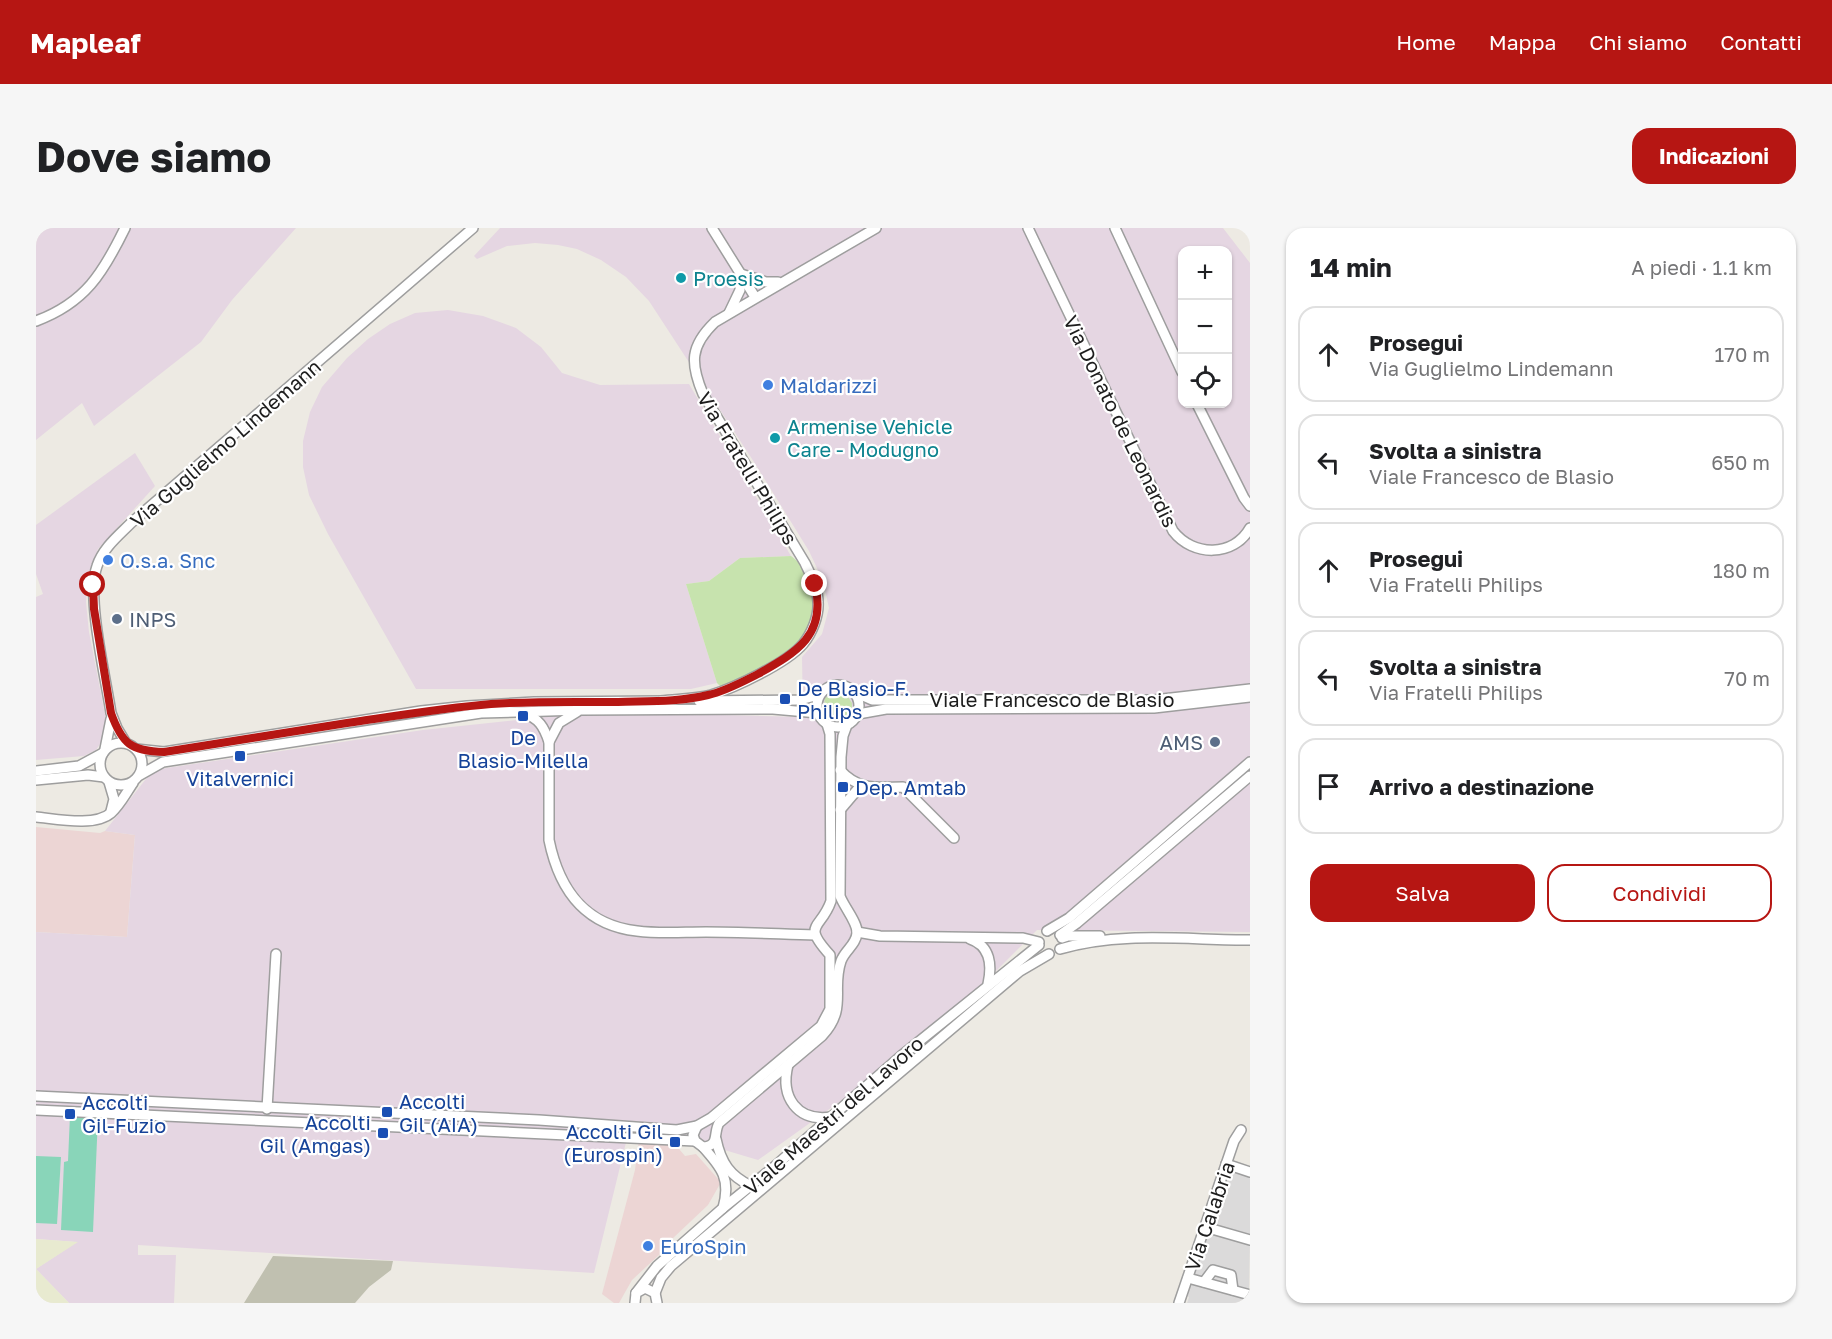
<!DOCTYPE html>
<html lang="it">
<meta charset="utf-8">
<style>
:root{--surface:#fff;--page:#f6f6f6;--text:#202124;--muted:#757577;--line:#e0e0e0;--accent:#b61613}
body{margin:0;font-family:"Golos Text",sans-serif;background:var(--page);color:var(--text)}
.controls{position:absolute;right:18px;top:18px;display:grid;overflow:hidden;border-radius:12px;box-shadow:0 2px 4px #0004}
.controls button{width:54px;height:54px;display:grid;place-items:center;padding:0;border:0;border-bottom:2px solid var(--line);background:var(--surface);color:var(--text);font:30px sans-serif}
.stop{position:absolute;width:18px;height:18px;margin:-14px;border:4px solid #b61613;border-radius:50%;background:#fff}
.stop.end{background:#b61613;border-color:#fff;box-shadow:0 2px 6px #0008}
.list{margin:0;padding:0;list-style:none}
h2{display:flex;justify-content:space-between;align-items:center;height:78px;margin:0;padding:0 24px;font-size:26px}
h2 small{font-size:20px;font-weight:400;color:var(--muted)}
.list li{display:grid;grid-template-columns:39px 1fr auto;gap:18px;align-items:center;box-sizing:border-box;height:96px;margin:0 12px 12px;padding:0 12px;border:2px solid var(--line);border-radius:18px}
.list b{display:block;font-size:22px;white-space:nowrap}
.list p{margin:0;font-size:20px;white-space:nowrap;color:var(--muted)}
.list em{font-size:20px;font-style:normal;color:var(--muted)}
.actions{display:flex;gap:12px;padding:18px 24px}
.actions a{flex:1;padding:14px 0;border:2px solid var(--accent);border-radius:18px;text-align:center;font-size:21px;color:var(--accent)}
.actions .main{background:var(--accent);color:#fff}
.icon{flex:none;width:33px;height:33px;fill:none;stroke:currentColor;stroke-width:2;stroke-linecap:round;stroke-linejoin:round}
.map{position:relative;flex:none;width:1214px;height:1075px;overflow:hidden;border-radius:18px}
header{display:flex;align-items:center;gap:36px;box-sizing:border-box;height:84px;padding:0 30px;background:var(--accent);color:#fff}
header strong{font-size:28px}
nav{display:flex;gap:33px;margin-inline-start:auto;font-size:21px}
.intro{display:flex;align-items:center;justify-content:space-between;box-sizing:border-box;height:144px;padding:0 36px}
h1{margin:0;font-size:42px}
.button{padding:15px 27px;border-radius:18px;background:var(--accent);color:#fff;font-size:21px;font-weight:700}
main{display:flex;gap:36px;padding:0 36px}
aside{flex:1;background:var(--surface);border-radius:18px;box-shadow:0 2px 4px #0004}
.map>svg:first-child{display:block}
.residential{fill:#dbdada}
.commercial{fill:#ecd5d4}
.industrial{fill:#e5d6e2;fill-rule:evenodd}
.construction{fill:#c0c0b0}
.farmland{fill:#e8ead0}
.grass{fill:#c7e3ae}
.pitch{fill:#89d5b9}
.lines{fill:none;stroke-linecap:round;stroke-linejoin:round}
.minor-casing{stroke:#9e9e9e;stroke-width:12}
.minor{stroke:#fff;stroke-width:9}
.route{stroke:#b61613;stroke-width:8}
.culture-dot{fill:#0f9aa8;stroke:#fff;stroke-width:2}
.shop-dot{fill:#3f7fe0;stroke:#fff;stroke-width:2}
.service-dot{fill:#5c6f8a;stroke:#fff;stroke-width:2}
.transit-dot{fill:#1a4fb4;stroke:#fff;stroke-width:2}
.labels{text-anchor:middle;dominant-baseline:central;stroke-width:4.5;stroke-linejoin:round;paint-order:stroke}
.culture-label{font-size:20px;fill:#0d838f;stroke:#fff;text-anchor:start}
.shop-label{font-size:20px;fill:#366cbe;stroke:#fff;text-anchor:start}
.street-label{font-size:20px;fill:#1d1d1d;stroke:#fff}
.service-label{font-size:20px;fill:#4e5e75;stroke:#fff;text-anchor:start}
.transit-label{font-size:20px;fill:#164399;stroke:#fff;text-anchor:start}
</style>
<header>
<strong>Mapleaf</strong>
<nav><a>Home</a><a>Mappa</a><a>Chi siamo</a><a>Contatti</a></nav>
</header>
<div class="intro"><h1>Dove siamo</h1><a class="button">Indicazioni</a></div>
<main>
<div class="map">
<svg width="1214" height="1075" viewBox="0 0 1214 1075">
<rect width="100%" height="100%" fill="#edeae3"/>
<!-- residential -->
<g class="residential">
<polygon points="1190,936 1214,944 1214,1009 1172,996"/>
<polygon points="1171,1003 1214,1015 1213,1065 1156,1049"/>
<polygon points="1154,1053 1212,1069 1210,1075 1151,1075 1153,1069 1149,1067"/>
</g>
<!-- commercial -->
<g class="commercial">
<polygon points="0,599 64,605 69,603 99,607 91,709 0,704"/>
<polygon points="603,912 646,916 643,921 649,928 660,926 683,952 684,956 672,977 636,1011 638,1013 596,1052 583,1075 578,1075 566,1066 599,942"/>
</g>
<!-- industrial -->
<g class="industrial">
<polygon points="0,0 260,0 196,72 165,114 58,198 46,175 0,212"/>
<path d="M464 0H1187L1214 35V704L1001 702 953 750 820 862 722 932 595 894 558 1045 102 1017V1027H140L138 1075H33L0 1041 41 1014 0 1011V704L91 709 99 607 69 603 117 542 387 502 557 484 767 489 766 429 786 406 793 380 787 353 773 323 718 234 613 73 590 49 565 32 541 21 522 17 499 15 471 18 441 31 438 28ZM1146 22H1192V176H1146Z"/>
<polygon points="412,82 447,88 480,100 505,119 526,145 564,157 653,156 755,328 704,330 673,353 650,356 681,455 655,461 380,461 292,306 273,267 267,239 267,213 274,184 286,159 311,130 332,111 354,96 379,85"/>
<polygon points="99,225 119,258 62,321 52,346 50,374 53,404 71,497 68,510 60,522 48,528 0,532 0,369 7,366 0,346 0,297"/>
</g>
<!-- construction -->
<polygon class="construction" points="237,1028 357,1033 355,1042 333,1059 319,1075 208,1075"/>
<!-- farmland -->
<g class="farmland">
<polygon points="0,1011 42,1014 0,1041"/>
<polygon points="0,1041 33,1075 0,1075"/>
</g>
<!-- grass -->
<g class="grass">
<path d="M755 328C768 338 769 343 775 358 795 411 724 444 685 459L681 455 650 356 673 353 704 330Z"/>
<path d="M799 463 810 466 816 475C817 488 808 495 795 491L787 482 789 470Z"/>
</g>
<!-- pitch -->
<g class="pitch">
<polygon points="34,887 62,889 57,1004 25,1002 28,934 32,933"/>
<polygon points="0,928 25,929 21,996 0,995"/>
</g>
<g class="lines">
<defs>
<g id="minor">
<polyline points="676,0 719,69"/>
<path d="M992 0 1137 303C1157 329 1198 329 1214 300"/>
<polyline points="1079,0 1146,144"/>
<polyline points="693,85 704,62 705,46 730,54 742,54"/>
<path d="M0 93C49 75 67 45 89 0"/>
<polyline points="1161,176 1208,270 1214,278"/>
<circle cx="802" cy="478" r="21"/>
<polyline points="820,465 836,472 1118,472 1214,461"/>
<path d="M625 473C641 471 659 471 675 467 698 460 751 435 767 416 776 405 783 388 782 374 782 360 775 348 769 335L667 166C654 135 654 118 679 94L840 0"/>
<polyline points="663,473 764,472 783,467"/>
<path d="M487 485C503 490 508 499 513 514V612C523 661 548 697 601 703 623 706 647 704 670 704 706 704 743 706 779 707"/>
<polyline points="822,486 850,481 1118,480 1214,469"/>
<polyline points="513,514 523,495 541,484"/>
<circle cx="85" cy="536" r="21"/>
<path d="M90 515 81 500 75 485C70 451 50 368 61 338 67 320 82 308 95 295L437 0"/>
<polyline points="69,521 75,491"/>
<polyline points="100,521 128,524 385,483 431,478 498,474 628,473"/>
<path d="M804 542C823 563 841 559 867 559L918 610"/>
<polyline points="0,543 43,538 67,525"/>
<polyline points="104,547 127,534 445,485 545,482 737,481 782,485"/>
<polyline points="0,552 52,547 68,549"/>
<polyline points="73,554 78,571 75,583"/>
<polyline points="804,582 821,562 828,559"/>
<path d="M0 589C21 591 59 599 75 585 84 577 90 565 97 555"/>
<polyline points="1011,703 1033,690 1214,534"/>
<polyline points="821,704 844,708 987,710 1003,714"/>
<polyline points="1024,707 1041,695 1214,548"/>
<polyline points="1026,710 1032,708 1064,708"/>
<path d="M934 711C955 718 956 738 952 756"/>
<path d="M1024 721C1085 703 1151 712 1214 712"/>
<path d="M752 837C744 869 761 894 795 889"/>
<path d="M0 868 503 892 641 902 661 898 675 890 785 798 794 781V727C765 695 785 702 795 673L794 506 791 496"/>
<polyline points="231,881 240,726"/>
<polyline points="0,882 659,913"/>
<path d="M661 898 657 907 659 913 667 919C684 918 677 905 683 895L786 808C812 780 795 762 805 733 809 722 820 717 821 705 822 695 808 679 804 668L805 529 807 508 811 497"/>
<path d="M680 911C685 935 694 948 715 958"/>
<path d="M667 919C686 940 695 951 687 980"/>
<polyline points="1190,936 1214,944"/>
<polyline points="1169,999 1214,1012"/>
<polyline points="1152,1050 1214,1067"/>
<polyline points="1168,1054 1177,1042 1195,1047 1197,1062"/>
<polyline points="600,1065 621,1038 687,980 738,939 865,828 1003,717"/>
<polyline points="619,1065 625,1050 635,1038 984,743 1013,726"/>
<polyline points="599,1075 600,1065 609,1060 619,1065 621,1075"/>
<polyline points="1143,1075 1198,913 1205,902"/>
</g>
</defs>
<!-- minor casing -->
<use href="#minor" class="minor-casing"/>
<!-- minor -->
<use href="#minor" class="minor"/>
</g>
<g class="lines">
<!-- route -->
<path class="route" d="M57 357 58 381 75 485C86 516 95 523 128 524 189 514 250 505 311 495 359 488 407 480 455 476 497 473 540 474 582 474 612 473 643 474 672 467 690 463 706 454 722 446 761 424 791 407 779 356"/>
</g>
<!-- markers -->
<g class="culture-dot">
<circle cx="645" cy="50" r="6"/>
<circle cx="739" cy="210" r="6"/>
</g>
<g class="shop-dot">
<circle cx="732" cy="157" r="6"/>
<circle cx="72" cy="332" r="6"/>
<circle cx="612" cy="1018" r="6"/>
</g>
<g class="service-dot">
<circle cx="81" cy="391" r="6"/>
<circle cx="1179" cy="514" r="6"/>
</g>
<g class="transit-dot">
<rect x="743" y="465" width="12" height="12" rx="3"/>
<rect x="481" y="482" width="12" height="12" rx="3"/>
<rect x="198" y="522" width="12" height="12" rx="3"/>
<rect x="801" y="553" width="12" height="12" rx="3"/>
<rect x="345" y="878" width="12" height="12" rx="3"/>
<rect x="28" y="880" width="12" height="12" rx="3"/>
<rect x="341" y="899" width="12" height="12" rx="3"/>
<rect x="633" y="908" width="12" height="12" rx="3"/>
</g>
<g class="labels">
<!-- culture labels -->
<g class="culture-label">
<text x="657" y="50">Proesis</text>
<text x="751" y="198">Armenise Vehicle<tspan x="751" dy="23">Care - Modugno</tspan></text>
</g>
<!-- shop labels -->
<g class="shop-label">
<text x="744" y="157">Maldarizzi</text>
<text x="84" y="332">O.s.a. Snc</text>
<text x="624" y="1018">EuroSpin</text>
</g>
<!-- street labels -->
<g class="street-label">
<text transform="translate(1085 193) rotate(64)">Via Donato de Leonardis</text>
<text transform="translate(189 215) rotate(-41)">Via Guglielmo Lindemann</text>
<text transform="translate(712 240) rotate(59)">Via Fratelli Philips</text>
<text x="1016" y="471">Viale Francesco de Blasio</text>
<text transform="translate(797 887) rotate(-41)">Viale Maestri del Lavoro</text>
<text transform="translate(1173 988) rotate(-71)">Via Calabria</text>
</g>
<!-- service labels -->
<g class="service-label">
<text x="93" y="391">INPS</text>
<text x="1167" y="514" text-anchor="end">AMS</text>
</g>
<!-- transit labels -->
<g class="transit-label">
<text x="761" y="460">De Blasio-F.<tspan x="761" dy="23">Philips</tspan></text>
<text x="487" y="509" text-anchor="middle">De<tspan x="487" dy="23">Blasio-Milella</tspan></text>
<text x="204" y="550" text-anchor="middle">Vitalvernici</text>
<text x="819" y="559">Dep. Amtab</text>
<text x="363" y="873">Accolti<tspan x="363" dy="23">Gil (AIA)</tspan></text>
<text x="46" y="874">Accolti<tspan x="46" dy="23">Gil-Fuzio</tspan></text>
<text x="335" y="894" text-anchor="end">Accolti<tspan x="335" dy="23">Gil (Amgas)</tspan></text>
<text x="627" y="903" text-anchor="end">Accolti Gil<tspan x="627" dy="23">(Eurospin)</tspan></text>
</g>
</g>
</svg>
<div class="controls">
<button>+</button>
<button>−</button>
<button><svg class="icon" aria-label="locate" viewBox="0 0 24 24"><circle cx="12" cy="12" r="6"/><path d="M12 2v4M12 18v4M2 12h4M18 12h4"/></svg></button>
</div>
<div class="stop" style="left:57px;top:357px"></div>
<div class="stop end" style="left:779px;top:356px"></div>
</div>
<aside>
<h2>14 min<small>A piedi · 1.1 km</small></h2>
<ul class="list">
<li><svg class="icon" aria-label="ahead" viewBox="0 0 24 24"><path d="M12 20V5M6 11l6-6 6 6"/></svg><div><b>Prosegui</b><p>Via Guglielmo Lindemann</p></div><em>170 m</em></li>
<li><svg class="icon" aria-label="left" viewBox="0 0 24 24"><path d="M17 20v-9H6M10 6l-5 5 5 5"/></svg><div><b>Svolta a sinistra</b><p>Viale Francesco de Blasio</p></div><em>650 m</em></li>
<li><svg class="icon" aria-label="ahead" viewBox="0 0 24 24"><path d="M12 20V5M6 11l6-6 6 6"/></svg><div><b>Prosegui</b><p>Via Fratelli Philips</p></div><em>180 m</em></li>
<li><svg class="icon" aria-label="left" viewBox="0 0 24 24"><path d="M17 20v-9H6M10 6l-5 5 5 5"/></svg><div><b>Svolta a sinistra</b><p>Via Fratelli Philips</p></div><em>70 m</em></li>
<li><svg class="icon" aria-label="arrive" viewBox="0 0 24 24"><path d="M6 21V4h12l-3 4 3 4H6"/></svg><div><b>Arrivo a destinazione</b></div></li>
</ul>
<div class="actions"><a class="main">Salva</a><a>Condividi</a></div>
</aside>
</main>
